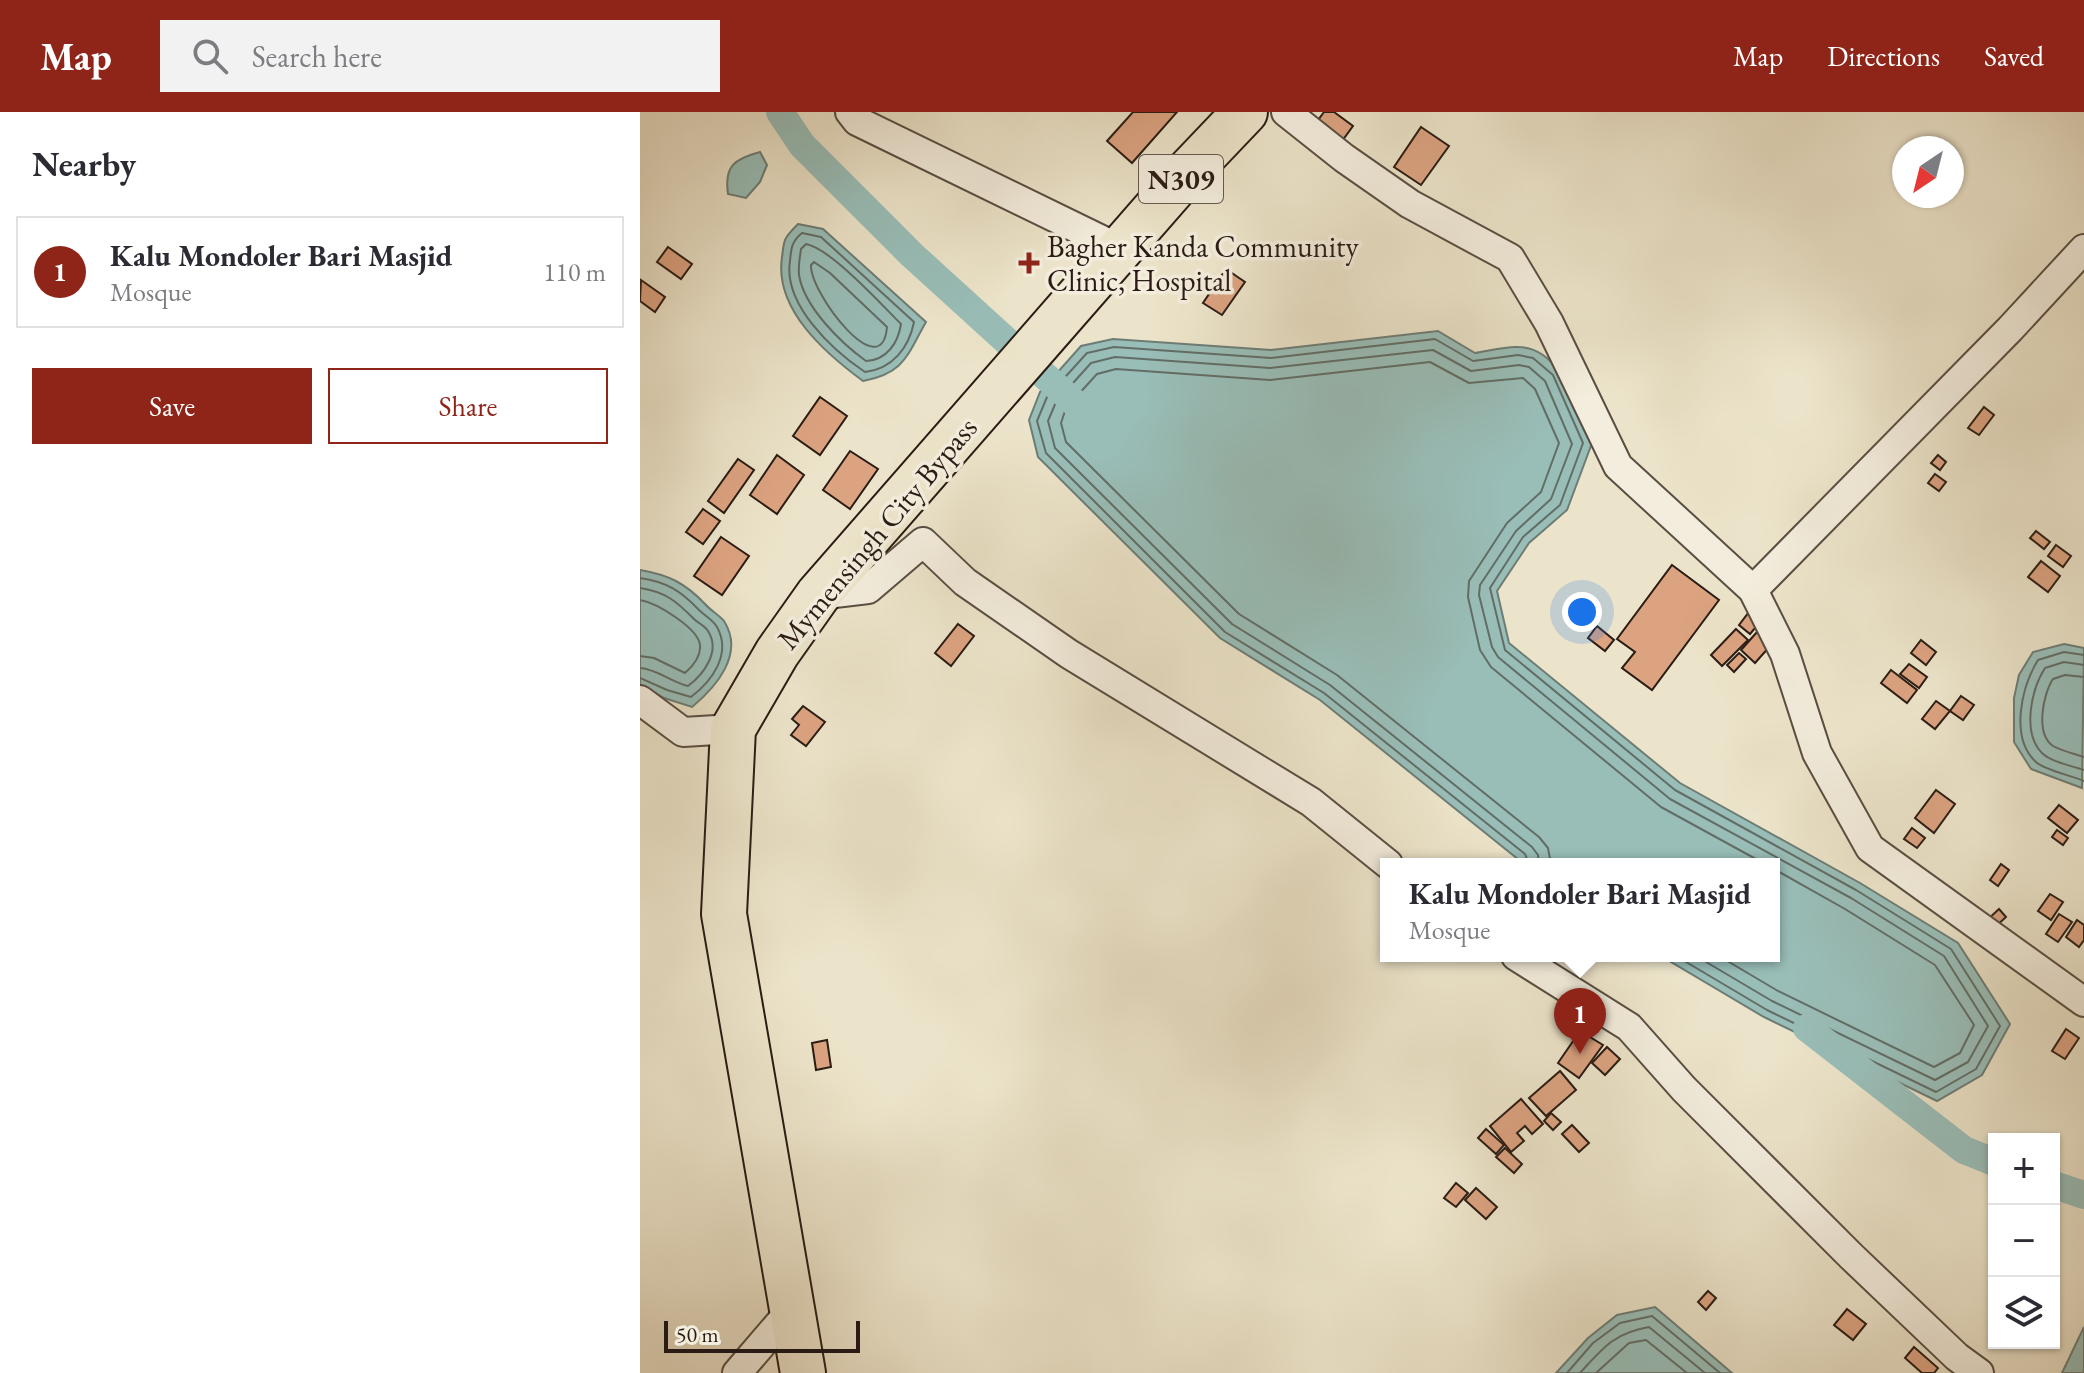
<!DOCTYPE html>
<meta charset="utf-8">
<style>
:root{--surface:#fff;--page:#f2f2f3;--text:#2b2b33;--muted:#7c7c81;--line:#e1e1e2;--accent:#8f2418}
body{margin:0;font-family:"EB Garamond",serif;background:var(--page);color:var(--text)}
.controls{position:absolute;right:24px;bottom:24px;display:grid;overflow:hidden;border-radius:0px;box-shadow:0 2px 6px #0004}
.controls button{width:72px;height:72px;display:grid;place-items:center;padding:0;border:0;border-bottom:2px solid var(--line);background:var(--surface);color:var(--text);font:40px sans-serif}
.compass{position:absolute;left:1252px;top:24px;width:72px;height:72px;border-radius:50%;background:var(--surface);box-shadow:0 2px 6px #0004;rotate:215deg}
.scale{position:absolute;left:24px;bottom:20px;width:196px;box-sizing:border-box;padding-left:8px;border:4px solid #2a1c14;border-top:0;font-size:22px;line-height:28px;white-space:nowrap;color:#2a1c14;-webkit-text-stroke:6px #f3eddd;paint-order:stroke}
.you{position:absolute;left:942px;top:500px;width:28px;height:28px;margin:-20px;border:6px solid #fff;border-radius:50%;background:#1a73e8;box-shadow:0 0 0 12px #1a73e833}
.badge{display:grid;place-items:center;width:52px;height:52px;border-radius:50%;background:var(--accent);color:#fff;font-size:26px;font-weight:700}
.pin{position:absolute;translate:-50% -66px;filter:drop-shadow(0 2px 4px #0008)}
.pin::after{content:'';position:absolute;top:42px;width:28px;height:24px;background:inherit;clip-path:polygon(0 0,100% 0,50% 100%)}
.popup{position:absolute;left:740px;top:746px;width:400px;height:104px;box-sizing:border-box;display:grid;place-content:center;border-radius:0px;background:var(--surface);filter:drop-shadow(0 2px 6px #0005);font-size:26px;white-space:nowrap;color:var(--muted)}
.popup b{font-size:30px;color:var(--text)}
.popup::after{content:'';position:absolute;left:50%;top:100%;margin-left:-16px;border:16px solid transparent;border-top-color:var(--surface)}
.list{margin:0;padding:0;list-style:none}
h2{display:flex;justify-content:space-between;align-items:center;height:104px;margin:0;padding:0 32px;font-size:34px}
h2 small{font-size:26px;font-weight:400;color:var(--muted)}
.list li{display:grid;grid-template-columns:52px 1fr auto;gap:24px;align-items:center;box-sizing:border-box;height:112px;margin:0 16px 16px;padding:0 16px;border:2px solid var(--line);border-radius:0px}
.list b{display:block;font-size:30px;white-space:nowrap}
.list p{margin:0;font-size:26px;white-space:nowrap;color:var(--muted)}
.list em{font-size:26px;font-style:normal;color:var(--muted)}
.actions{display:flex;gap:16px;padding:24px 32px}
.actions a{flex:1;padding:18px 0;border:2px solid var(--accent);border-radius:0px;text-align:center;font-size:28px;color:var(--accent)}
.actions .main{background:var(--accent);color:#fff}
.icon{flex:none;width:44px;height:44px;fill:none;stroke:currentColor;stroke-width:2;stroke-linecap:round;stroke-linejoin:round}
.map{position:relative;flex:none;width:1444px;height:1261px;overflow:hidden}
header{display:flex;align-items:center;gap:48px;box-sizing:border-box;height:112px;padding:0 40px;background:var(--accent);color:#fff}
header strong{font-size:38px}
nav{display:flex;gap:44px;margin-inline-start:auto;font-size:28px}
.search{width:560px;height:72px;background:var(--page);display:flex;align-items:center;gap:20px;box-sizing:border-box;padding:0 28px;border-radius:0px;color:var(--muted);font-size:30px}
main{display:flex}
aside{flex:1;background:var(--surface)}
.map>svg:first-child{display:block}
.water{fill:#99beb8;stroke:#6d7d76;stroke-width:2}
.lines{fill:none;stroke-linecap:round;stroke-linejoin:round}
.shore{stroke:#626d66;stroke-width:2}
.canal{stroke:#99beb8;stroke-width:28}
.building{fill:#dca381;stroke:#2a1c14;stroke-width:2}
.street-casing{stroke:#5a4e42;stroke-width:32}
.highway-casing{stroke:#2a1c14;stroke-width:48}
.street{stroke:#f3eddd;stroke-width:28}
.highway{stroke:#ece4ca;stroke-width:44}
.poi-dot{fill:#8f2418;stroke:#f3eddd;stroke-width:3}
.labels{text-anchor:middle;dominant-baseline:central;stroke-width:7;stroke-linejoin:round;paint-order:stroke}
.shield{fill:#f3eddd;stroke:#665b50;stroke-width:2}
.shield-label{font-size:28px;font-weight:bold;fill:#2a1c14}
.poi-label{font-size:30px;fill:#2a1c14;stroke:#f3eddd;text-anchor:start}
.street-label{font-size:30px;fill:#2a1c14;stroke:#f3eddd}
</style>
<header>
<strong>Map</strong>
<div class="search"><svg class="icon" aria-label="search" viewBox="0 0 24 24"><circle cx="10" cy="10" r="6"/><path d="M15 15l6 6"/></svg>Search here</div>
<nav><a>Map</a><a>Directions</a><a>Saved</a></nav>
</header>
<main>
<aside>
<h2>Nearby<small></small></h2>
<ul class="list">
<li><span class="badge">1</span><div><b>Kalu Mondoler Bari Masjid</b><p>Mosque</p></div><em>110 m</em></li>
</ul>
<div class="actions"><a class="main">Save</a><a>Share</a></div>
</aside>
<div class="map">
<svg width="1444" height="1261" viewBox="0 0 1444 1261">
<rect width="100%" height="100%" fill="#ece4ca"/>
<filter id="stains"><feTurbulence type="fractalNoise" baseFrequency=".0025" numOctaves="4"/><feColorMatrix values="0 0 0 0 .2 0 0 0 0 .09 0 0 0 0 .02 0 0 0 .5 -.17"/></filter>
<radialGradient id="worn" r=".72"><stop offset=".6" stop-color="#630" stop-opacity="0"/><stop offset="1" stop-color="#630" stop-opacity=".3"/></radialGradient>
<!-- water -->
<g class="water">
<path d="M120 40 127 53 120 70 106 86 88 82C84 54 94 47 120 40Z"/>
<path d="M158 112 183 117 286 210C267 243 265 261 223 269 185 241 134 197 142 145 143 139 143 131 146 126 149 121 154 116 158 112Z"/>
<path d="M798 219 835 241C849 239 865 234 879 235 923 236 937 298 952 331L927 398 889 431 857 479 869 531 1040 671 1220 771 1318 831 1370 912 1342 963 1297 989 1124 905 1021 844H1134V752H884L680 588 580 526 398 345 389 308 400 280 441 234 473 227 631 238Z"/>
<path d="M0 458C29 463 45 471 65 492 70 498 79 503 84 509 105 542 76 575 52 595L24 586 0 572Z"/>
<polygon points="1424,532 1444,536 1442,676 1391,657 1374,630 1374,586 1379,563 1393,540"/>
<polygon points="1015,1195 1092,1261 916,1261 948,1226 977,1203"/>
<polygon points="1444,1215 1444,1261 1422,1261"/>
</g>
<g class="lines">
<!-- shore -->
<g class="shore">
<path d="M162 121 181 125 274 210C269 236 252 257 225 260 192 238 143 192 150 149 151 136 152 129 162 121Z"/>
<path d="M166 132C190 136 242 193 261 212 258 231 247 248 226 249 201 231 164 195 159 163 158 154 160 145 161 137Z"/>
<path d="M174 150 190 161 247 215C242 275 170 182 171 153Z"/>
<path d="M0 466C27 470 41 479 59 498 65 504 73 508 77 515 92 542 72 569 51 585L27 578 0 566"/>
<path d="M0 476C26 480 36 489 54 507 58 511 65 514 68 519 81 539 64 562 48 574 31 570 17 557 0 556"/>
<path d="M0 488C17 491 58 516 60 533 61 544 53 554 45 561L14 546 0 544"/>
<path d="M1444 543 1424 540 1398 548C1382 574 1369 625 1396 650 1404 658 1433 664 1444 669"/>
<path d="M1444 553 1424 550 1405 556C1391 578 1382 621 1402 641 1411 650 1432 654 1444 658"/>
<path d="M1444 565 1425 563 1413 567C1403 582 1395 622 1413 634 1422 639 1435 642 1444 645"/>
<polyline points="889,752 885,742 684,581 585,520 406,341 397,309 407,285 447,241 474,235 631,246 795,227 833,249 878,243 893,246 913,263 943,331 920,393 883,425 850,476 865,538 1035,678 1216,778 1311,837 1360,914 1336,957 1296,980 1127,898 1036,844"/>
<polyline points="899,752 898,743 892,735 690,573 592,512 415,336 408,309 416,290 451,251 475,245 630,256 793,238 831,259 879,253 889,255 905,269 932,332 911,387 876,419 840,473 839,483 852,535 858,545 1030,687 1211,786 1304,844 1348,914 1328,950 1295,968 1132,889 1056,844"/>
<polyline points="911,752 908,736 899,725 697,563 599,502 426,330 421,311 426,296 457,262 476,257 630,268 790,250 829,271 883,266 895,277 919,331 901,380 867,411 829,469 828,485 840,538 851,555 1021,695 1125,752"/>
<polyline points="1079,844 1138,879 1294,955 1320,941 1334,913 1295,853 1205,797 1134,757"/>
<polyline points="927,1261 953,1231 980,1211 1012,1204 1080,1261"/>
<path d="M940 1261C963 1236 974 1221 1009 1215L1065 1261"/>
<polyline points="956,1261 989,1231 1006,1228 1047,1261"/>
</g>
<!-- canal -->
<g class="canal">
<polyline points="140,0 162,33 272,143 437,293"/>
<polyline points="1167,916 1324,1038 1354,1050"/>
<polyline points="1414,1073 1444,1083"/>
</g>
</g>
<!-- building -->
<g class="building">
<polygon points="493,0 537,0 492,51 467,29"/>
<polygon points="684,0 694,0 713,14 702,29 676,11"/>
<polygon points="781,15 809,34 781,73 754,55"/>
<polygon points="28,135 52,152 41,167 17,150"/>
<polygon points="586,157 605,170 582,203 563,191"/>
<polygon points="1,168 25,185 15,200 0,189"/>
<polygon points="180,285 207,304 180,343 153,324"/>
<polygon points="1344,295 1354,303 1339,323 1328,316"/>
<polygon points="210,339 238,357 210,397 183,378"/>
<polygon points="137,343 164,363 137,402 110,383"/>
<polygon points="1298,343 1306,350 1300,358 1291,351"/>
<polygon points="98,347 114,358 84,401 68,389"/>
<polygon points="1295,362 1306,370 1299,379 1288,371"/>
<polygon points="63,397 80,409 63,432 46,420"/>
<polygon points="1396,419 1410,430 1404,437 1390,426"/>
<polygon points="81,425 109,444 82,483 54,464"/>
<polygon points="1416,433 1431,444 1423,455 1408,444"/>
<polygon points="1401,449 1420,464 1408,480 1388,465"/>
<polygon points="1032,453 1079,488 1012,578 982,556 995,540 977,527"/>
<polygon points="1109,500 1121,509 1110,522 1099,513"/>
<polygon points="318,512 334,524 311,554 295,541"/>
<polygon points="957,514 974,528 965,539 948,526"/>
<polygon points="1096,517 1108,528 1082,554 1071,543"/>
<polygon points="1117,520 1131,533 1115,551 1101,538"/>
<polygon points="1281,528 1296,540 1286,553 1271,541"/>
<polygon points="1099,541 1106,547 1094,560 1087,553"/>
<polygon points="1269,552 1287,565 1279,576 1260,562"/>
<polygon points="1251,558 1277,578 1267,591 1241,571"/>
<polygon points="1321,584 1334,593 1323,608 1310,599"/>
<polygon points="1296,589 1310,599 1295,617 1282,607"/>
<polygon points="163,594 185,610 166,634 151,623 159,613 152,607"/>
<polygon points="1296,678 1315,692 1294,721 1275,706"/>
<polygon points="1419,693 1438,708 1427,721 1408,706"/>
<polygon points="1272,716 1285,726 1277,736 1264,727"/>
<polygon points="1417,718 1428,726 1423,733 1412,725"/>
<polygon points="1361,752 1369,758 1358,774 1350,768"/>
<polygon points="1410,782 1423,790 1411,808 1398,799"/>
<polygon points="1359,797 1366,805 1353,817 1346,809"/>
<polygon points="1419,802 1432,810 1418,830 1406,822"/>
<polygon points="1437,808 1444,813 1444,828 1439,835 1426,825"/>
<polygon points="1426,917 1439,926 1425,947 1412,939"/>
<polygon points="940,919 963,933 939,966 918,951"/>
<polygon points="187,928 191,955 176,958 172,931"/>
<polygon points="967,935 980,947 965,963 952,951"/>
<polygon points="920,959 936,978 906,1004 889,986"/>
<polygon points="881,987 903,1012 892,1022 885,1014 877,1021 884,1029 871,1040 850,1014"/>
<polygon points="911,1001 921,1010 913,1018 904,1009"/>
<polygon points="932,1013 949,1031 939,1040 922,1022"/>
<polygon points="846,1017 864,1033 856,1042 838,1026"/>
<polygon points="865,1036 882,1052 874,1061 856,1045"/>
<polygon points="816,1071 828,1081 816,1095 804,1086"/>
<polygon points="836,1076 857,1095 846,1107 825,1088"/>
<polygon points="1068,1179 1076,1186 1066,1198 1058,1190"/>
<polygon points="1207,1197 1226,1212 1213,1228 1194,1213"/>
<polygon points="1274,1235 1298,1256 1294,1261 1282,1261 1265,1246"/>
</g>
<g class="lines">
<defs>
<g id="street">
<polyline points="210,0 217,9 480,137"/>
<polyline points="646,0 704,46 770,92 870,146 909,211 978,354 1113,478 1145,542 1177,641 1230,736 1444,890"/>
<polyline points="1113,478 1370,217 1444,137"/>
<polyline points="178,483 228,477 283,430 325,470 429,542 671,690 748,752"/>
<polyline points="0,588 43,620 93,617"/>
<polyline points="876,844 989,915 1044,977 1211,1144 1317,1245 1339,1261"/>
<polyline points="97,1261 152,1197"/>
</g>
<polyline id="highway" points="163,1261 84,802 93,617 137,541 178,483 545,63 605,0"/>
</defs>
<!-- street casing -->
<use href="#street" class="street-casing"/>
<!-- highway casing -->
<use href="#highway" class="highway-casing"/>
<!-- street -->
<use href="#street" class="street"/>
<!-- highway -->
<use href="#highway" class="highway"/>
</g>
<!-- markers -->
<path class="poi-dot" d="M385 139h8v8h8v8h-8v8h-8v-8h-8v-8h8z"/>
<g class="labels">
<!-- shield labels -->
<rect class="shield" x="499" y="43" width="84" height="48" rx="6"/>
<g class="shield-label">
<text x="541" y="67">N309</text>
</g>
<!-- poi labels -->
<g class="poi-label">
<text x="407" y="134">Bagher Kanda Community<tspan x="407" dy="34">Clinic, Hospital</tspan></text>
</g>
<!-- street labels -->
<g class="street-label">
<text transform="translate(237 421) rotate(-50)">Mymensingh City Bypass</text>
</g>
</g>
<rect width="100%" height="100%" filter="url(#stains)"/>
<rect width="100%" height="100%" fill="url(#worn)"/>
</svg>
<div class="controls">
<button>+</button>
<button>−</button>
<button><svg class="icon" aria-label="layers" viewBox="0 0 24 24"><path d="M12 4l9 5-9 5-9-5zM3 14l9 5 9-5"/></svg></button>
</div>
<svg class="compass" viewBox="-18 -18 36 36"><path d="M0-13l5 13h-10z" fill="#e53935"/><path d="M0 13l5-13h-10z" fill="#7c7c81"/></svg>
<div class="scale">50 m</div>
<div class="you"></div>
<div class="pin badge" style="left:940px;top:942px">1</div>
<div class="popup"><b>Kalu Mondoler Bari Masjid</b>Mosque</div>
</div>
</main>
